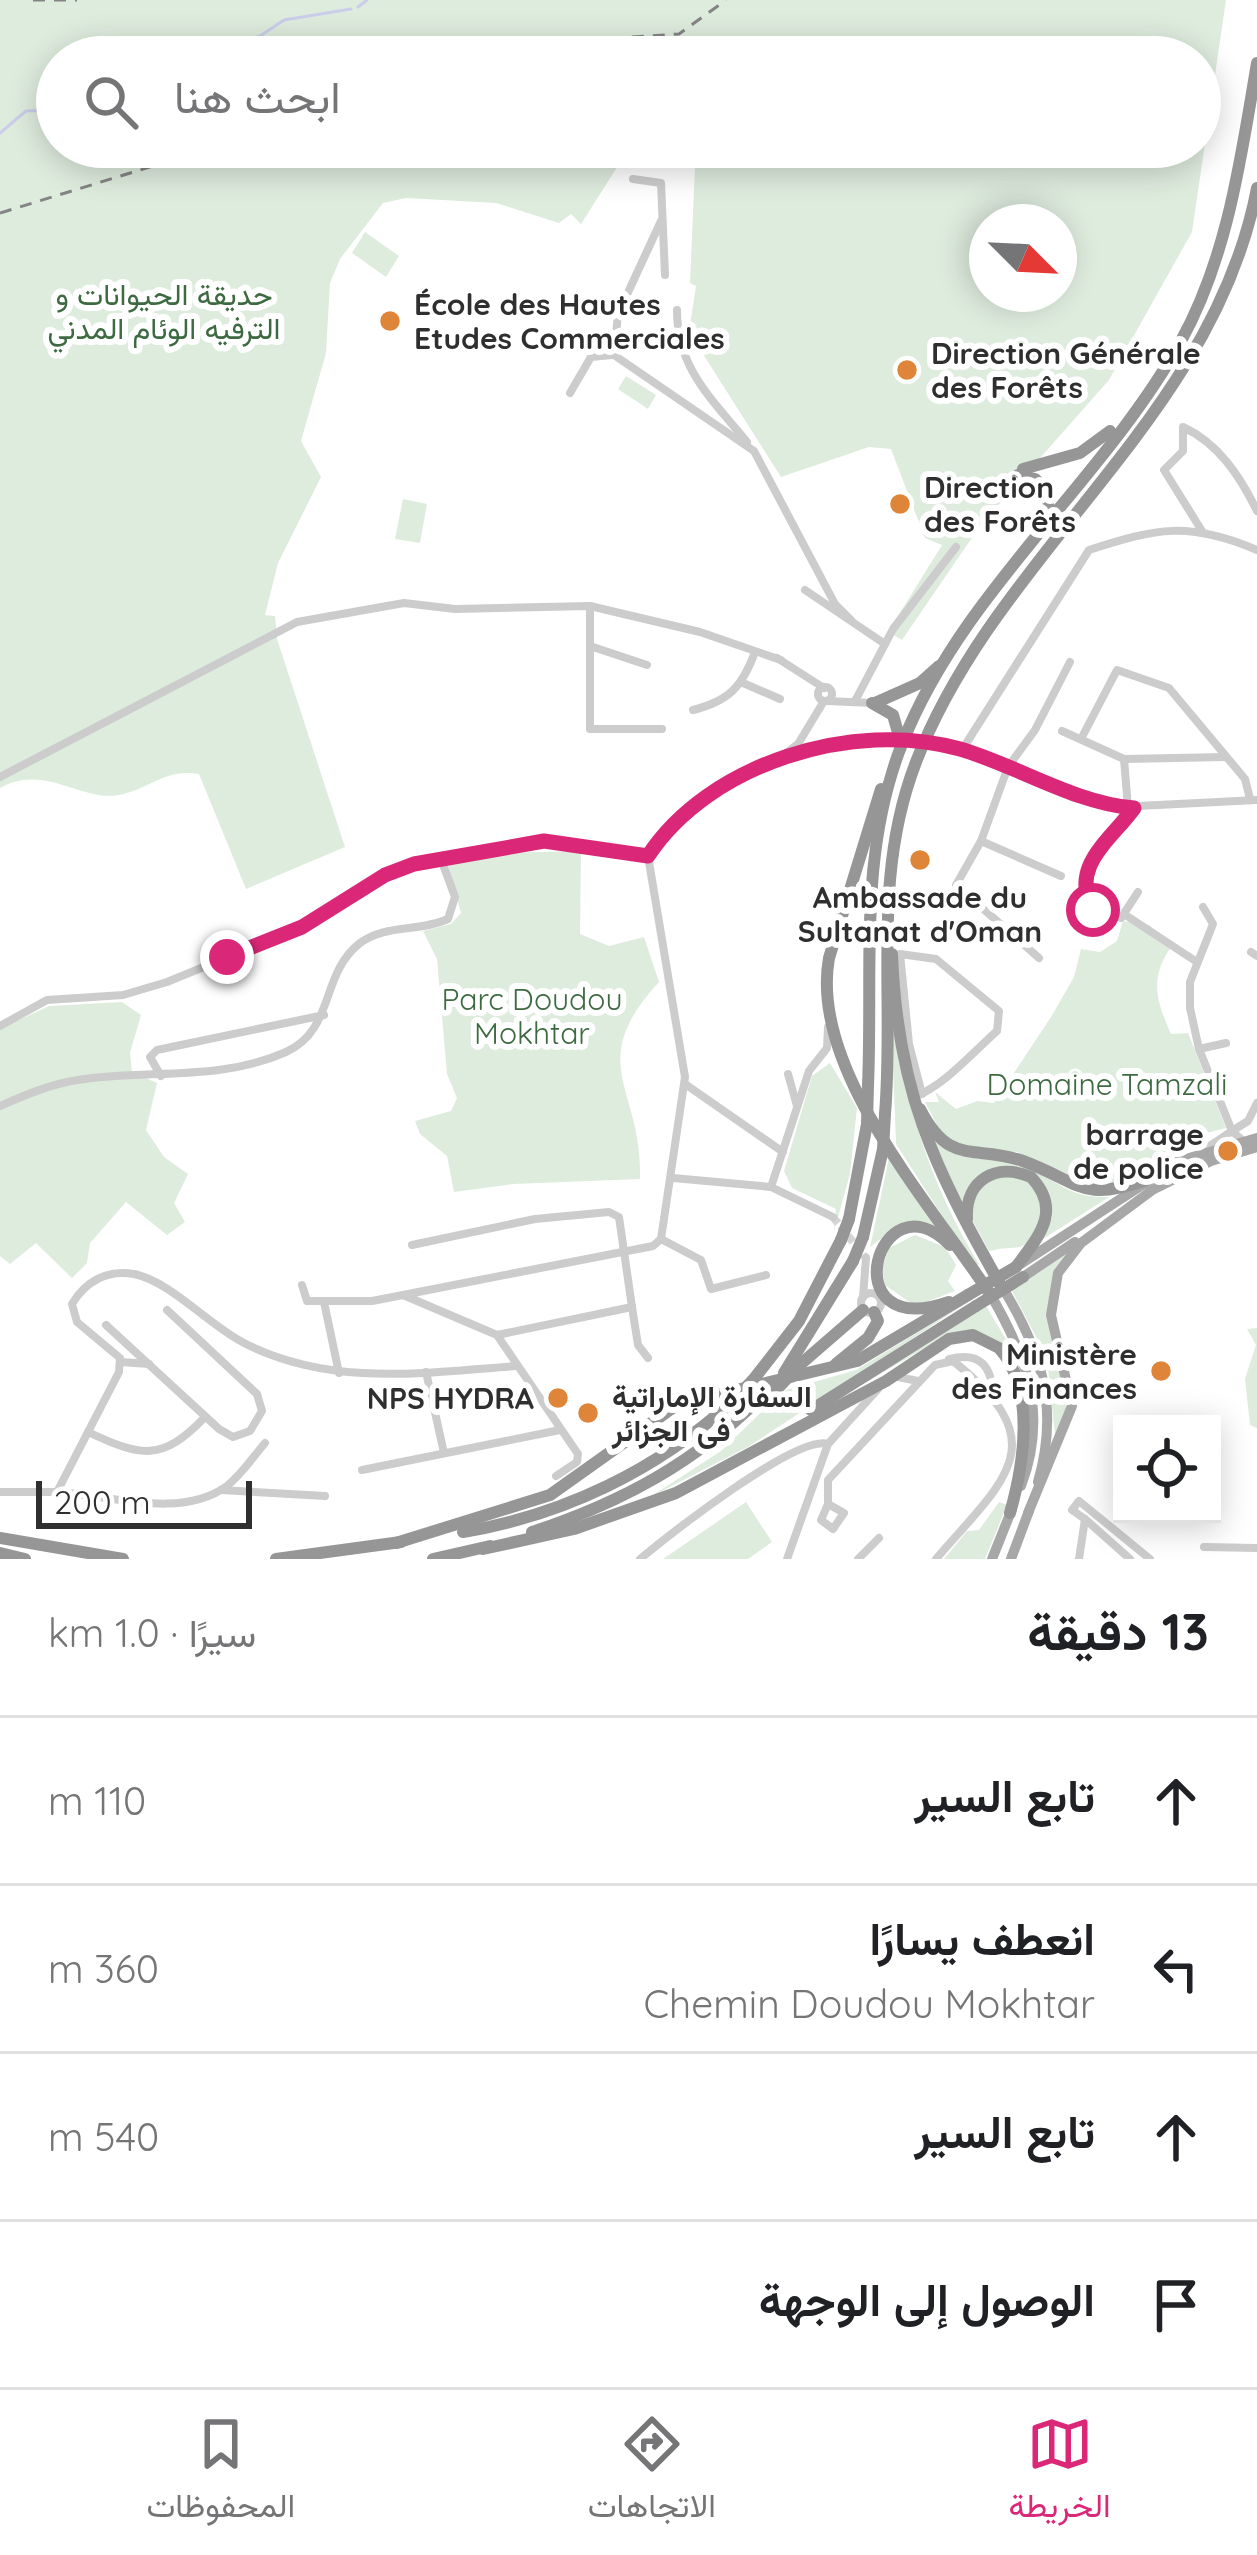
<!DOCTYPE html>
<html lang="ar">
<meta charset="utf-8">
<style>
:root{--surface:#fff;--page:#f2f2f2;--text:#202124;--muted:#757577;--line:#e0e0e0;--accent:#db2777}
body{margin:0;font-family:Quicksand,Vazirmatn,sans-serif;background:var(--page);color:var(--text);direction:rtl}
.controls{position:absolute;right:36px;bottom:36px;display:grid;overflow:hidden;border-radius:0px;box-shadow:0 6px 30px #0003}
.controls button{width:108px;height:108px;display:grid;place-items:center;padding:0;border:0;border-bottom:3px solid var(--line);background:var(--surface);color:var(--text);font:60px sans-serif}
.compass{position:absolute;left:969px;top:204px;width:108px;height:108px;border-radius:50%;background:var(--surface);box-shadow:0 6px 30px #0003;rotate:114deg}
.scale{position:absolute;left:36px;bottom:30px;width:216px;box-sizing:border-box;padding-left:12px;border:6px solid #2f2f2f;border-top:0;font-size:33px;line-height:42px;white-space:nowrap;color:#2f2f2f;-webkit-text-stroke:9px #fff;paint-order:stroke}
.stop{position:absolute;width:36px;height:36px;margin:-27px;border:9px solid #db2777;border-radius:50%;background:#fff}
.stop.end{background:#db2777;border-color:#fff;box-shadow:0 3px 12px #0008}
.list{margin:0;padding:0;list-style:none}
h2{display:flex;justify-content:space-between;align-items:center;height:156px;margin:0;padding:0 48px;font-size:51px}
h2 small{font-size:39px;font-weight:400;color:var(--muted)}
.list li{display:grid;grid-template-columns:78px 1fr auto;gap:36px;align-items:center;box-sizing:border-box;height:168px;padding:0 48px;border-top:3px solid var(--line)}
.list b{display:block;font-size:45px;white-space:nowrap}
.list p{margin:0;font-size:39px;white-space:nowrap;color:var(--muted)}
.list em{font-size:39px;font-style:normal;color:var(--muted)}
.icon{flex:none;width:66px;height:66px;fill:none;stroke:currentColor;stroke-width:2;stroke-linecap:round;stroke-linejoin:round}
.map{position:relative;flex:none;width:1257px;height:1559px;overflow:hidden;direction:ltr}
.search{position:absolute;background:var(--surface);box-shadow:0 6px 30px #0003;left:36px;right:36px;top:36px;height:132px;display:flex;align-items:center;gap:30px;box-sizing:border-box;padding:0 42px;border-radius:66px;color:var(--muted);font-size:45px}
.sheet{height:828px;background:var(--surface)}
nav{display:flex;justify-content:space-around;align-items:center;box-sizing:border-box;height:168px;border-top:3px solid var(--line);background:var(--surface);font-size:33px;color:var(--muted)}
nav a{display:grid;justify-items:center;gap:6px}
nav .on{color:var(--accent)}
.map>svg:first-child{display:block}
.green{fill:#deecde;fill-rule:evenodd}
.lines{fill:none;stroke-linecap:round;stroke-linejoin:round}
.stream{stroke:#cbcdeb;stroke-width:3}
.minor-tunnel{stroke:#d5d5d5;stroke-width:8;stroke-dasharray:8 4;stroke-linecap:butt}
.minor{stroke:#ccc;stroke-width:8}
.major{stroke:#a7a7a7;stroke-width:10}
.highway{stroke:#969696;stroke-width:12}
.rail{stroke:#848484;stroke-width:3;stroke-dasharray:12 9;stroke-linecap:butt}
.minor-bridge{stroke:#ccc;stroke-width:8}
.highway-bridge{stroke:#969696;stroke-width:12}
.route{stroke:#db2777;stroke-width:15}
.poi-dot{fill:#df8539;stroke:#fff;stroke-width:4.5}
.labels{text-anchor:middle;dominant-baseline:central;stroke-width:12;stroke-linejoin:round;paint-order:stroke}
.park-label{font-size:30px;fill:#3e6a41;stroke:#fff}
.poi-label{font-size:30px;font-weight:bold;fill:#2f2f2f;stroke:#fff;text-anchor:start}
</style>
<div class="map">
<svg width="1257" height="1559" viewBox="0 0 1257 1559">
<rect width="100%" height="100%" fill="#fff"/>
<!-- green -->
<g class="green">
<path d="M0 0H1226L1192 232 1109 380 980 526 902 640 888 632 942 545 925 538 891 449 869 447 781 477 696 343 690 325 696 286 690 283 695 167 621 161 581 224 571 214 559 223 496 203 406 198 383 203 340 259 330 283 326 353 301 441 321 477 278 563 265 615 275 616 277 639 345 847 246 889 199 774C165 768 150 789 119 795 81 802 45 763 0 788ZM57 57H1200V147H57ZM987 222H1059V294H987Z"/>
<polygon points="365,232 399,256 386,277 352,253"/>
<polygon points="626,376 656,395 648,409 618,389"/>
<polygon points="403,499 427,504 420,543 395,539"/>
<path d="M581 851 580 934 609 946 644 937 659 982C583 1065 643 1087 640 1179L513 1184 454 1192 447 1156 420 1134 415 1121 451 1111 457 1098 447 1074 437 959 423 931 451 924 461 913 447 862 502 853Z"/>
<path d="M1123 921 1149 925 1172 946C1149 977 1156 1000 1171 1034L1188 1033 1226 1128 1203 1134 1205 1140 1102 1189 1069 1182 1018 1152 979 1151 954 1142 940 1131 925 1102H939L935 1092 956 1109 977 1101 994 1103 1051 1017 1074 977 1081 949 1100 952 1117 941Z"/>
<polygon points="122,1002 141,1015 130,1053 132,1072 157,1083 146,1130 164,1157 188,1174 174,1203 185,1222 167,1235 126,1202 90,1243 87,1263 72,1278 36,1243 10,1264 0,1256 0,1029 49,1006"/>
<path d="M891 1015C906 1105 931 1186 979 1264L975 1267 896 1144Z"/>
<polygon points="830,1063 857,1108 850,1174 834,1231 836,1209 792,1188 784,1171 812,1076"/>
<path d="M929 1134C956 1166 979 1154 1014 1163 1053 1172 1062 1199 1109 1197L1040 1241 1052 1217 1043 1185 996 1168 963 1213Z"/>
<polygon points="889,1158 940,1232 897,1227 870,1247"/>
<path d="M1003 1174 1031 1182 1045 1215C1020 1259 1028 1242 989 1251L970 1216 978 1188Z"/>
<polygon points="915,1235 945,1247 956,1265 948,1281 955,1291 915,1306 885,1285 882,1269 889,1248"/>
<polygon points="1075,1245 1051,1287 1067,1412 1056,1445 1047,1358 1012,1291"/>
<polygon points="971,1300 748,1447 650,1497 721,1451 783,1391 856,1370"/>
<polygon points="986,1306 1013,1351 1023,1385 1000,1345 949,1334 851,1391"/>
<polygon points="1257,1328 1257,1428 1250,1425 1245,1379 1256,1345 1247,1329"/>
<polygon points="746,1502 772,1542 748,1559 663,1559"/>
<polygon points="999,1502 1007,1505 985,1559 944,1559 967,1531 979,1530"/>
</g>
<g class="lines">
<!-- stream -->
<g class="stream">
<polyline points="358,7 367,0"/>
<polyline points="150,57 160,42 198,56 260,36 284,20 351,9"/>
<polyline points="0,133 26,111 57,110"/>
</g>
<!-- minor-tunnel -->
<polyline class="minor-tunnel" points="833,1217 866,1258"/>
<!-- minor -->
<g class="minor">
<polyline points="633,179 661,183 665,275"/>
<polyline points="661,221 618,314 614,355 754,451 835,604 851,620"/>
<path d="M677 310C677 369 712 399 747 442"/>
<polyline points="570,393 591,357 612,355"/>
<path d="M1202 531 1164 470 1183 451V427C1218 443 1240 476 1257 511"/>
<polyline points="805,590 885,644"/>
<polyline points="590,606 590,729 662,729"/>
<polyline points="590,646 647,665"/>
<polyline points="777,658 824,688"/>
<polyline points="743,683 780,699"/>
<circle cx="825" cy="694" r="7"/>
<polyline points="827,701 872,703"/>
<polyline points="855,701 893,629 956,547"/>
<path d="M693 710C729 701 742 687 755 652"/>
<polyline points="1062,731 1124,759 1225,757"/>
<polyline points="1081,739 1117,670 1169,688 1245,779 1250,799"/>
<path d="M962 750 1089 550C1157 528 1189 521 1257 550"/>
<polyline points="962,750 1118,807 1257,800"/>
<polyline points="1124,759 1128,808"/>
<polyline points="775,762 798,744 824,701"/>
<polyline points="0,777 297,622 404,603 455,609 590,606 700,632 781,660"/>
<path d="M1134 808C1109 843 1076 861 1091 908L1121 918 1138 892"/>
<polyline points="981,841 1061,876"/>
<polyline points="1203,907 1213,924 1190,982 1190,1008 1199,1049 1232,1131 1248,1121 1257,1103"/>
<polyline points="1127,916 1197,962"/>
<polyline points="1251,952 1257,956"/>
<polyline points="1039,958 956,885 981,841 1008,767 1035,730 1070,662"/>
<polyline points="0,1026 47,1000 123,995 167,982 301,927 385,875 441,859"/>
<polyline points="1199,1049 1226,1043"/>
<polyline points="788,1074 797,1106"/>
<polyline points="161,1076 150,1057 157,1050 324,1015"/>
<polyline points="685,1084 783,1152"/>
<path d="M915 1097C947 1083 971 1054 997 1031L999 1011 936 959 900 954 909 1044 922 1094"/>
<path d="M0 1106C25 1095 51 1084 78 1080 147 1069 219 1082 286 1052 335 1030 320 974 360 943 385 924 420 932 448 919L455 897 441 859 543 841 648 856"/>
<polyline points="1202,1151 1232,1131 1242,1140"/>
<polyline points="673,1178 771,1187 833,1217"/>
<polyline points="771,1187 809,1071 827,1048 828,1027"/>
<polyline points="661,1239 701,1260 711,1289 766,1275"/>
<polyline points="412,1245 535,1219 609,1212 619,1217 632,1307 497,1335"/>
<polyline points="302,1285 307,1301 372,1301 403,1295"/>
<circle cx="871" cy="1303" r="10"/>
<polyline points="863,1297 866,1258"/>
<polyline points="324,1302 339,1373"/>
<polyline points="632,1307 638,1345 648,1358"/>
<polyline points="106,1325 219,1429 233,1437 250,1431 262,1411 257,1394 167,1310"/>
<path d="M949 1359C980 1351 992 1366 993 1396"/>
<polyline points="121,1362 149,1364"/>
<polyline points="426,1372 444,1453"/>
<polyline points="893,1376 918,1381"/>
<path d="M88 1432C141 1457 162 1462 205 1417"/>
<polyline points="362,1470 560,1430"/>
<path d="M556 1476 577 1462 578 1454 497 1335 403 1295 653 1246 661 1239 685 1077 648 856C699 780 788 746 878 740"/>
<polyline points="221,1490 325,1496"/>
<path d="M0 1492H57L119 1372 120 1358 77 1322 72 1304C85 1282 107 1269 134 1274 172 1282 208 1325 244 1343 330 1387 423 1373 516 1366"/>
<path d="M57 1492C109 1495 180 1520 227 1486 242 1474 253 1457 265 1443"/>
<path d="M828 1504 844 1513 833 1529 821 1520 828 1504V1480L935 1365 953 1361C1058 1444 1004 1480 936 1559"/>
<polyline points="1085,1519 1072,1510 1079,1501 1150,1559"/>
<polyline points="1204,1547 1257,1548"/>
<path d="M640 1559C669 1535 797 1434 828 1444"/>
<polyline points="787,1559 828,1444 878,1389"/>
<polyline points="858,1559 879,1538"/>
<polyline points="1079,1559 1085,1519 1130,1559"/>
</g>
<!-- major -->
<g class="major">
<polyline points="1150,1191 1211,1161 1257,1147"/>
<polyline points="1019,1265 1179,1161 1257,1138"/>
<polyline points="1023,1277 1075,1242"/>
<path d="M1001 1285C1041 1350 1060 1406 1038 1482"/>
<path d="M989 1292C1026 1355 1049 1413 1021 1486"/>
<polyline points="1028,1513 1072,1406 1051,1315 1058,1273 1081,1243 1151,1191"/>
<polyline points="992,1559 1012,1509"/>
<polyline points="1011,1559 1029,1511"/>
</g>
<!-- highway -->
<g class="highway">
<polyline points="1023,469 1080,453 1110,431"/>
<polyline points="1018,475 1035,479 1047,490 1049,514"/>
<polyline points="872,703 893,715 901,743"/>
<polyline points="875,703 920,683 939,666"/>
<path d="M881 789 829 958C809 1068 929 1202 988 1291"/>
<path d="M892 954C897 1090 934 1168 1000 1284"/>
<path d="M868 1085C873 969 858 855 902 744 962 591 1102 483 1181 341 1228 256 1241 157 1257 63"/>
<path d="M920 1109C950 1168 975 1144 1023 1161 1080 1182 1081 1203 1146 1180"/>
<path d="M885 1114C895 994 871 878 916 762 998 550 1213 420 1257 188"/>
<polyline points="849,1219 867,1124"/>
<path d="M967 1219C965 1180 996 1162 1031 1177 1063 1211 1038 1237 1016 1267"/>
<polyline points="863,1237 883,1149"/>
<path d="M949 1302C830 1343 878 1172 950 1245"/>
<polyline points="836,1364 868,1338 878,1321 874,1312"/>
<polyline points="795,1369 863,1310"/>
<polyline points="784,1373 853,1261"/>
<polyline points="753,1380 799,1321 841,1240"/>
<polyline points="811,1410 976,1306"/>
<path d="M463 1532C564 1515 657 1470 733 1401"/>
<path d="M532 1532C623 1502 696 1462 763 1395"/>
<polyline points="0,1538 123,1559"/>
<polyline points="396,1543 550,1495 678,1404 857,1361 968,1295"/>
<path d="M483 1549 574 1529 676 1493 886 1381 949 1339 973 1335 999 1348C1036 1389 1024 1464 1010 1513"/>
<polyline points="0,1553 25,1559"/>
<polyline points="276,1559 401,1542"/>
<polyline points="433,1559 490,1546"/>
</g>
<!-- rail -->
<g class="rail">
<polyline points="33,0 77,0"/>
<polyline points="487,57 536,43 679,34 726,0"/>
<polyline points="0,213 215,147"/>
</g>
<!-- minor-bridge -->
<polyline class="minor-bridge" points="878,740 955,748"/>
<!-- highway-bridge -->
<g class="highway-bridge">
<polyline points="867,1124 868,1085"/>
<polyline points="883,1149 885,1114"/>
<polyline points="841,1240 849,1219"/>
<polyline points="853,1261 863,1237"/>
<polyline points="968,1295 1016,1267"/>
<polyline points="976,1306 1023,1277"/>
<polyline points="774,1392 795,1370"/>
<polyline points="733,1401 753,1380"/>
</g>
</g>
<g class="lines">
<!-- route -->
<path class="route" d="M227 957 302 927 385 875 414 864 544 841 648 856C709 763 854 719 960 749 1018 766 1074 803 1134 808 1111 840 1069 866 1093 910"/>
</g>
<!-- markers -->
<g class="poi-dot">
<circle cx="390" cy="321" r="12"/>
<circle cx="907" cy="370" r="12"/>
<circle cx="900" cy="504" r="12"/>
<circle cx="920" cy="860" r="12"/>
<circle cx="1228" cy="1151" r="12"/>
<circle cx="1161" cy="1371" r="12"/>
<circle cx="558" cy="1398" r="12"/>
<circle cx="588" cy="1413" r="12"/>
</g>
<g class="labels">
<!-- park labels -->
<g class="park-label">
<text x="164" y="294">حديقة الحيوانات و<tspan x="164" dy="34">الترفيه الوئام المدني</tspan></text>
<text x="532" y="999">Parc Doudou<tspan x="532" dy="34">Mokhtar</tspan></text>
<text x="1107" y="1084">Domaine Tamzali</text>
</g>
<!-- poi labels -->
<g class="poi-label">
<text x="414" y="304">École des Hautes<tspan x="414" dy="34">Etudes Commerciales</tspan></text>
<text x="931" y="353">Direction Générale<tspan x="931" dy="34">des Forêts</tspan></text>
<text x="924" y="487">Direction<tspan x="924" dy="34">des Forêts</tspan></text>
<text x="920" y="897" text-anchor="middle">Ambassade du<tspan x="920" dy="34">Sultanat d'Oman</tspan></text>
<text x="1204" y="1134" text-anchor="end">barrage<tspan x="1204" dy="34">de police</tspan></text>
<text x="1137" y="1354" text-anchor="end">Ministère<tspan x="1137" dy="34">des Finances</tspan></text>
<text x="612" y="1396">السفارة الإماراتية<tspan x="612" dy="34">فى الجزائر</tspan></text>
<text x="534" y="1398" text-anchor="end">NPS HYDRA</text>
</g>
</g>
</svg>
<div class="controls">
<button><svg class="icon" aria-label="locate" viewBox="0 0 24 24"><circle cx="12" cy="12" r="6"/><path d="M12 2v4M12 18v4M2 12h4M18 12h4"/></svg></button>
</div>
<svg class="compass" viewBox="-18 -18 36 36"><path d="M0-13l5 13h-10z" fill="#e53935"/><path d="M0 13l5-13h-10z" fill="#757577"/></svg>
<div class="scale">200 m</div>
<div class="stop" style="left:1093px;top:910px"></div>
<div class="stop end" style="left:227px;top:957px"></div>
<div class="search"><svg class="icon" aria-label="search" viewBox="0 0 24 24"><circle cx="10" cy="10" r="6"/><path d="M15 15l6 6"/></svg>ابحث هنا</div>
</div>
<section class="sheet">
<h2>13 دقيقة<small>سيرًا · 1.0 km</small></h2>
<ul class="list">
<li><svg class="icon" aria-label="ahead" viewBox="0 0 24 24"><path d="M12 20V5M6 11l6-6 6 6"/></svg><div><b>تابع السير</b></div><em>110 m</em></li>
<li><svg class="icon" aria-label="left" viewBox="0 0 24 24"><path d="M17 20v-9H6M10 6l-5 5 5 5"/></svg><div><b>انعطف يسارًا</b><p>Chemin Doudou Mokhtar</p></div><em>360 m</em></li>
<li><svg class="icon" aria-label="ahead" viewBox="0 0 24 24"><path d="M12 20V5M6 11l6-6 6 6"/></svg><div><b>تابع السير</b></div><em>540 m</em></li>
<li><svg class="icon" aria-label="arrive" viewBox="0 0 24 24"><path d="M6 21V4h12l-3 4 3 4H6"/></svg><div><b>الوصول إلى الوجهة</b></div></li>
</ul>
</section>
<nav>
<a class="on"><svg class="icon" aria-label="map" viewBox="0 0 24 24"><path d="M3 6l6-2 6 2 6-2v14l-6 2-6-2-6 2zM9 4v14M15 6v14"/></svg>الخريطة</a>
<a><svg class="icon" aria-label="directions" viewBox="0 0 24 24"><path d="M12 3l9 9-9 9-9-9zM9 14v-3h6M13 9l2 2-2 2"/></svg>الاتجاهات</a>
<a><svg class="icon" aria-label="saved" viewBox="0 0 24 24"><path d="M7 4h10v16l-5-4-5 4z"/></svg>المحفوظات</a>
</nav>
